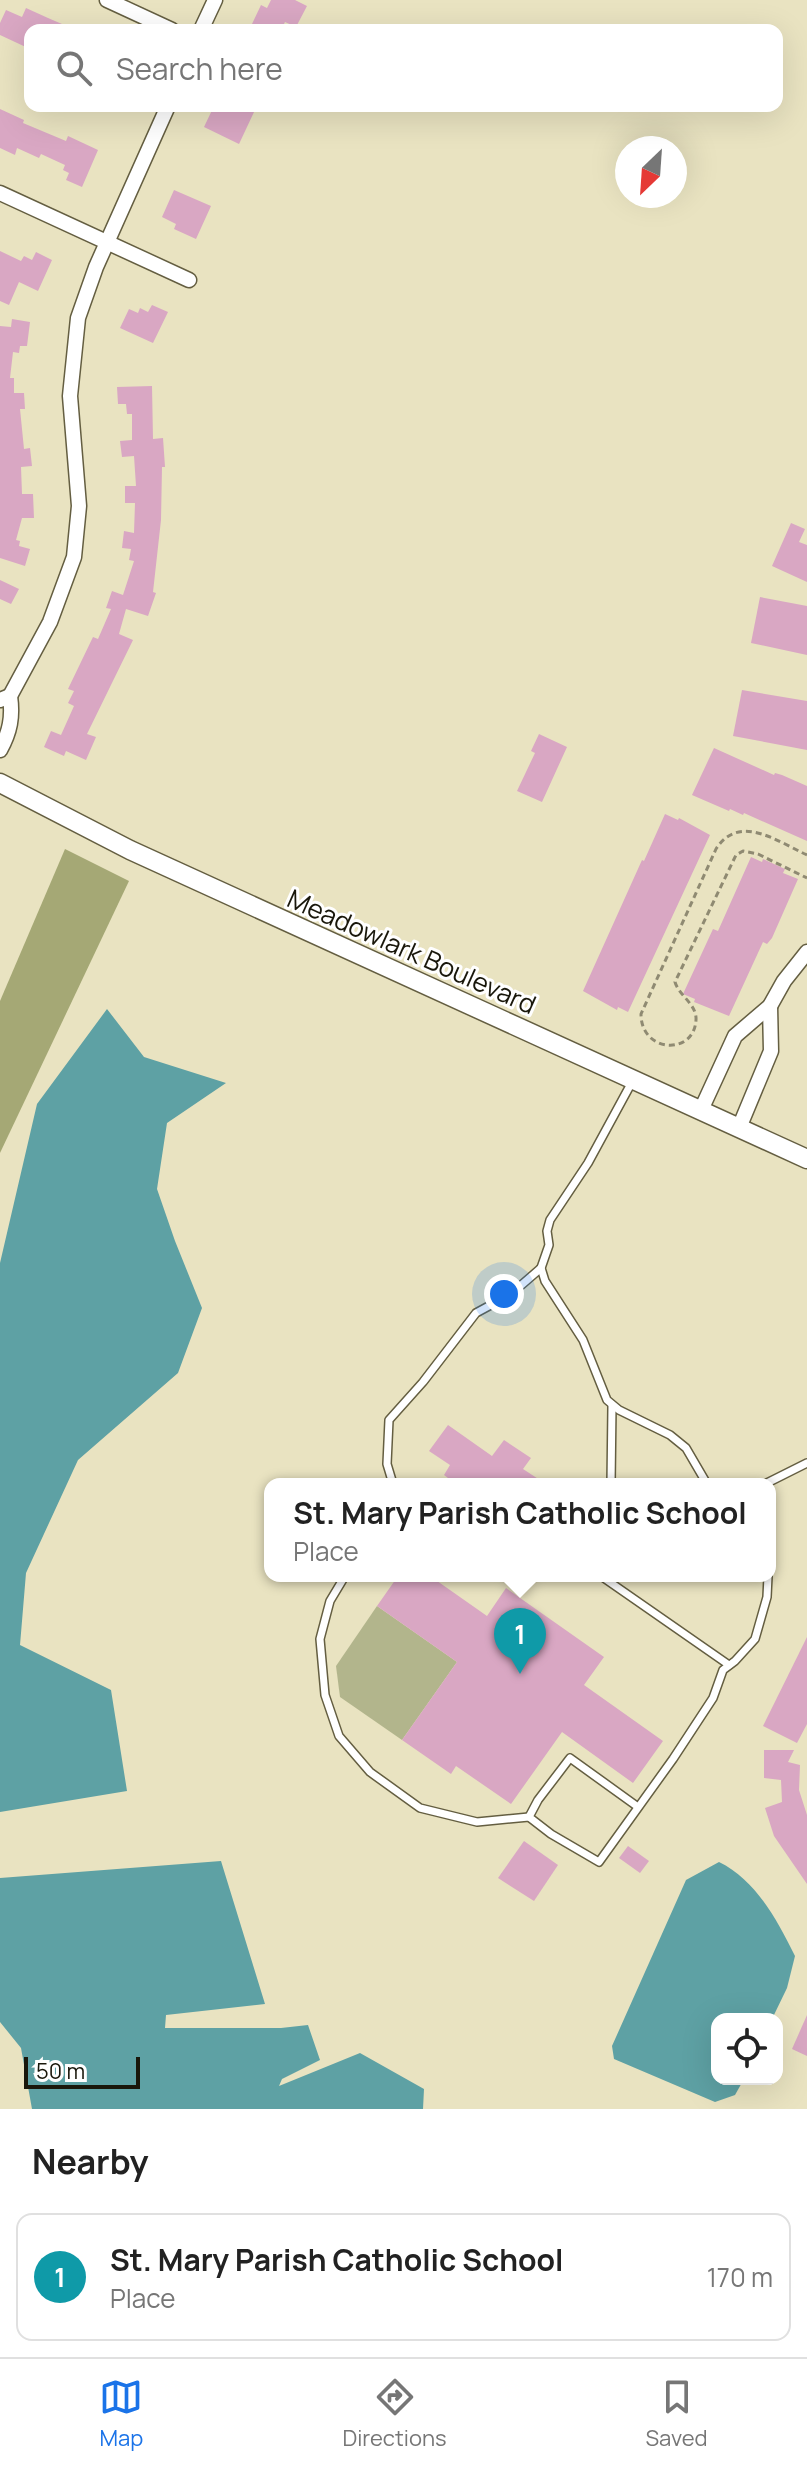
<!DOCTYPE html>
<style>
:root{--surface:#fff;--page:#f6f6f6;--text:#222;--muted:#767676;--line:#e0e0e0;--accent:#1a73e8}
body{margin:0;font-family:Manrope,sans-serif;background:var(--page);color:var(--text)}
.controls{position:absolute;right:24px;bottom:24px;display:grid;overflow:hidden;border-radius:16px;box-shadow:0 8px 32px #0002}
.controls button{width:72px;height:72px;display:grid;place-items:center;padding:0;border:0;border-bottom:2px solid var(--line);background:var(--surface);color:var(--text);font:40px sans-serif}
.compass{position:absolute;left:615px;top:136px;width:72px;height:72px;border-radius:50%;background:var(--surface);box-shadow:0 8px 32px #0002;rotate:205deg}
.scale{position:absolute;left:24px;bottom:20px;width:116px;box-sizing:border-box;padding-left:8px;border:4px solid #19170b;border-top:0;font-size:22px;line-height:28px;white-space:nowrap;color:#19170b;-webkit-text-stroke:6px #fff;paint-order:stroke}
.you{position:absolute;left:504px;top:1294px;width:28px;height:28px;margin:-20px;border:6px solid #fff;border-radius:50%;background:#1a73e8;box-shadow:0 0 0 12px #1a73e833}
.badge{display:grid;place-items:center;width:52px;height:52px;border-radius:50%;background:var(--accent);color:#fff;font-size:26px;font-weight:700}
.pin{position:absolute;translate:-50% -66px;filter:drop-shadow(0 2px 4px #0008)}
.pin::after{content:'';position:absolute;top:42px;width:28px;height:24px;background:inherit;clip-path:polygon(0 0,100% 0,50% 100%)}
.popup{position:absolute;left:264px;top:1478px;width:512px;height:104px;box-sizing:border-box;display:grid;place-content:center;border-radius:16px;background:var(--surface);filter:drop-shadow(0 2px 6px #0005);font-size:26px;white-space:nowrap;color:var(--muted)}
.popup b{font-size:30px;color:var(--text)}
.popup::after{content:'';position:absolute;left:50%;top:100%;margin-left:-16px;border:16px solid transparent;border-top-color:var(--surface)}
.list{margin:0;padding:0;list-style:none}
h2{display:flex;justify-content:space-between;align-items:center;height:104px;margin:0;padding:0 32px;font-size:34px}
h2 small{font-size:26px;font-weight:400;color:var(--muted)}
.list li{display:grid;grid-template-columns:52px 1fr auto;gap:24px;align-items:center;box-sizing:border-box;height:128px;margin:0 16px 16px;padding:0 16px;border:2px solid var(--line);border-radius:16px}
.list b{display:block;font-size:30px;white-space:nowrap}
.list p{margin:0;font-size:26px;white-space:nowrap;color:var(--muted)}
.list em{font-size:26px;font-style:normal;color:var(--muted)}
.icon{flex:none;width:44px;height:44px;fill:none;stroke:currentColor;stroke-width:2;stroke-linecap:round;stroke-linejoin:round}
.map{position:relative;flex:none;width:807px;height:2109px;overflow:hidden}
.search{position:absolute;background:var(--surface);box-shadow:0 8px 32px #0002;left:24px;right:24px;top:24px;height:88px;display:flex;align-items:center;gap:20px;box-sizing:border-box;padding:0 28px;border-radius:16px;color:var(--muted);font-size:30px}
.sheet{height:248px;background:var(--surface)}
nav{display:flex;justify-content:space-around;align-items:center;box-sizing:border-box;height:112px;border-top:2px solid var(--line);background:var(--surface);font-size:22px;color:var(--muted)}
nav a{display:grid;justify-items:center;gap:4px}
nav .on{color:var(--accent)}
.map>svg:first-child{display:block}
.green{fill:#b2b58c}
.forest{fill:#a5a875}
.water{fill:#5ea1a4}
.building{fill:#d9a7c3}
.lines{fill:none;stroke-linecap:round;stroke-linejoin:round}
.service-casing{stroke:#645e41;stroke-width:10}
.minor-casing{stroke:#645e41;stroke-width:17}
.tertiary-casing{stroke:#645e41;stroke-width:21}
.path{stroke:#8f8a72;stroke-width:3;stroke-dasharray:6 4;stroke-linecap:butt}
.service{stroke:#fff;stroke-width:7}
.minor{stroke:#fff;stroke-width:14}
.tertiary{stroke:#fff;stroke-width:18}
.labels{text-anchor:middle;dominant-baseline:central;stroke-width:6;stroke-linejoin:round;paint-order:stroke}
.street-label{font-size:26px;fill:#19170b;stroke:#fff}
</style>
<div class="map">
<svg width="807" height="2109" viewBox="0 0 807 2109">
<rect width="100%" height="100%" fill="#e9e3c1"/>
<!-- green -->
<polygon class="green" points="377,1606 457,1662 402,1740 340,1697 336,1666"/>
<!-- forest -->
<polygon class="forest" points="65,849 129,881 0,1153 0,1001"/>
<!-- water -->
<g class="water">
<polygon points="107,1009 144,1057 226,1083 167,1123 157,1189 175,1241 202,1308 178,1373 78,1460 26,1573 20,1645 111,1690 127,1791 0,1812 0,1263 37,1104"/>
<polygon points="221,1861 265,2004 166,2015 165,2028 281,2028 308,2025 320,2060 282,2079 279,2086 360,2053 424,2089 423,2109 32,2109 21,2048 0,2022 0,1878"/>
<path d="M719 1862C756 1880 777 1920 795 1956L787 1988 772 2019H717V2079H744L735 2095 715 2102 614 2059 612 2046 686 1880Z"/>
</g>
<!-- building -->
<g class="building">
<polygon points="271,0 295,0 307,6 296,27 285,22 281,30 264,30 252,24 261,5 267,8"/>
<polygon points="26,8 48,18 76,30 30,30 30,49 0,35 0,23 6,10 22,17"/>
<polygon points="214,106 242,106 254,112 239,144 204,127"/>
<polygon points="0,109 24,120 23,123 66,141 68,136 98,150 82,187 66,180 69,173 63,170 65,165 41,154 39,158 17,148 15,155 0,148"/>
<polygon points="174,190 211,206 196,239 174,229 176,224 162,217"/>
<polygon points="0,251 21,261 24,256 32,260 36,252 52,260 38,291 19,282 9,305 0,301"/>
<polygon points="152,305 168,312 153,343 120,328 129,309 138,313 140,308 148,312"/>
<polygon points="12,319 30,322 27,346 20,346 19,353 13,352 10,378 14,378 14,393 24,393 25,409 20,409 24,449 30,448 32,466 21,467 22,494 33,494 34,518 22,518 16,540 20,541 19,546 30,549 25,566 0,558 0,326 11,327"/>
<polygon points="152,386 153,439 163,438 165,467 162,467 161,520 153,592 156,593 148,616 126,609 119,634 133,640 87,734 96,737 86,760 66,751 64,756 44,747 51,731 61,735 74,706 68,703 74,691 68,689 93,637 98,639 111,609 106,608 112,591 123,595 134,561 129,560 131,549 122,548 124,531 134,533 135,503 125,503 125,486 136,486 134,456 122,457 120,441 132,440 132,414 127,414 126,404 118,404 117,387"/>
<polygon points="791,523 805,529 799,542 807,545 807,582 772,566"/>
<polygon points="0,580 19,589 11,604 0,599"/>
<polygon points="760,597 807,606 807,655 751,643"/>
<polygon points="742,690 807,701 807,750 733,736"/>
<polygon points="539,734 567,747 542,802 517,791 535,753 531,751"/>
<polygon points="714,748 774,775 775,773 782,775 807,786 807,841 744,813 743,815 730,809 729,811 692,795"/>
<polygon points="665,814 678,820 679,818 710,835 628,1012 618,1007 617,1010 583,991 642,860 644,861"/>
<polygon points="751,857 762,862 763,859 785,869 783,873 798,879 772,938 767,944 763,942 729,1016 694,1002 695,999 683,994 713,929 718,931"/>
<polygon points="448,1425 492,1456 504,1440 531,1458 523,1469 546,1484 456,1484 444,1475 450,1465 429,1451"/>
<polygon points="398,1576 430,1576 487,1616 506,1588 604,1657 584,1685 663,1741 633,1783 562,1732 511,1804 456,1766 451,1774 402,1740 457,1662 377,1606"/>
<polygon points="807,1637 807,1724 797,1743 763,1726"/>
<polygon points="764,1750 794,1750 788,1762 800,1765 799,1790 807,1815 807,1884 774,1836 765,1808 782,1802 781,1780 764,1778"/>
<polygon points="524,1841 558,1865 534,1901 498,1878"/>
<polygon points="628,1846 649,1861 640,1873 619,1858"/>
<polygon points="807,2015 807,2056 792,2049"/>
</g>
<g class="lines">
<defs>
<g id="service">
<polyline points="632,1082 588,1163 550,1220 547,1231 549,1245 541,1268 545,1281 583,1340 607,1400 619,1410 670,1435 686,1448 707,1484"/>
<polyline points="393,1484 387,1464 389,1420 423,1382 476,1313 511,1294 541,1268"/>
<polyline points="611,1484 612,1406"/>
<polyline points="765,1484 807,1463"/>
<polyline points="345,1576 330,1601 320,1639 325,1695 339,1736 370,1772 420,1808 477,1822 529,1817"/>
<polyline points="601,1576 729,1665"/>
<polyline points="638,1807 570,1758 538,1800 529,1817 551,1834 599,1862 673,1759 713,1698 723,1670 735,1661 755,1639 767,1597 768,1576"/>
</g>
<g id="minor">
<polyline points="107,0 172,30"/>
<polyline points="201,30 215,0"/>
<polyline points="0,193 189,280"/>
<polyline points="10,696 50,622 74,557 79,506 70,396 78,318 96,267 168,106"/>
<path d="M0 700 10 696C13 717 10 732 0 750"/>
<polyline points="701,1110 735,1036 770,1006 784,981 807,952"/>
<polyline points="739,1128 771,1051 770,1006"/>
</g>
<polyline id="tertiary" points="0,783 130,850 807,1159"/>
</defs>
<!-- service casing -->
<use href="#service" class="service-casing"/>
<!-- minor casing -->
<use href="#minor" class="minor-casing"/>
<!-- tertiary casing -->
<use href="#tertiary" class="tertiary-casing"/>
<!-- path -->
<path class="path" d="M807 855C777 841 739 813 716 849L641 1014C641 1053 694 1056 696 1020 697 1004 679 996 675 982L736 855 743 851 758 854 807 878"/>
<!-- service -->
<use href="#service" class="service"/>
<!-- minor -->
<use href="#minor" class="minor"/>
<!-- tertiary -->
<use href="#tertiary" class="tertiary"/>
</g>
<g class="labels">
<!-- street labels -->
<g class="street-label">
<text transform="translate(412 951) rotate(24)">Meadowlark Boulevard</text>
</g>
</g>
</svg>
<div class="controls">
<button><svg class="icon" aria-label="locate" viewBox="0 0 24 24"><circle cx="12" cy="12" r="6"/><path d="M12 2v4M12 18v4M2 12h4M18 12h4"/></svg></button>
</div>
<svg class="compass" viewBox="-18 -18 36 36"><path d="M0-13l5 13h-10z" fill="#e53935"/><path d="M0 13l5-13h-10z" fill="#767676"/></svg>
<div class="scale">50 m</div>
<div class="you"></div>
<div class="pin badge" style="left:520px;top:1674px;background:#0f9aa8">1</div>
<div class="popup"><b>St. Mary Parish Catholic School</b>Place</div>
<div class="search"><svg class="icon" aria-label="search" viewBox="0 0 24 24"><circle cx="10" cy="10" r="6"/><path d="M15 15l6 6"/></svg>Search here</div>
</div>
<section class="sheet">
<h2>Nearby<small></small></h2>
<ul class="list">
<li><span class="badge" style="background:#0f9aa8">1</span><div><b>St. Mary Parish Catholic School</b><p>Place</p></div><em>170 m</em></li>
</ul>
</section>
<nav>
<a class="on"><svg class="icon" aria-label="map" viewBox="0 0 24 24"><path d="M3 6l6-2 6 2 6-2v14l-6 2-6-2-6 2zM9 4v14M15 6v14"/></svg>Map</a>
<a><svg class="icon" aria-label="directions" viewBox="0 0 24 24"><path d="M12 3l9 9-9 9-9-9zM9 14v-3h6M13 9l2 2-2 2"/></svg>Directions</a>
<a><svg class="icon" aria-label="saved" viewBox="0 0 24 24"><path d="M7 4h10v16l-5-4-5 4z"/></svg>Saved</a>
</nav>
